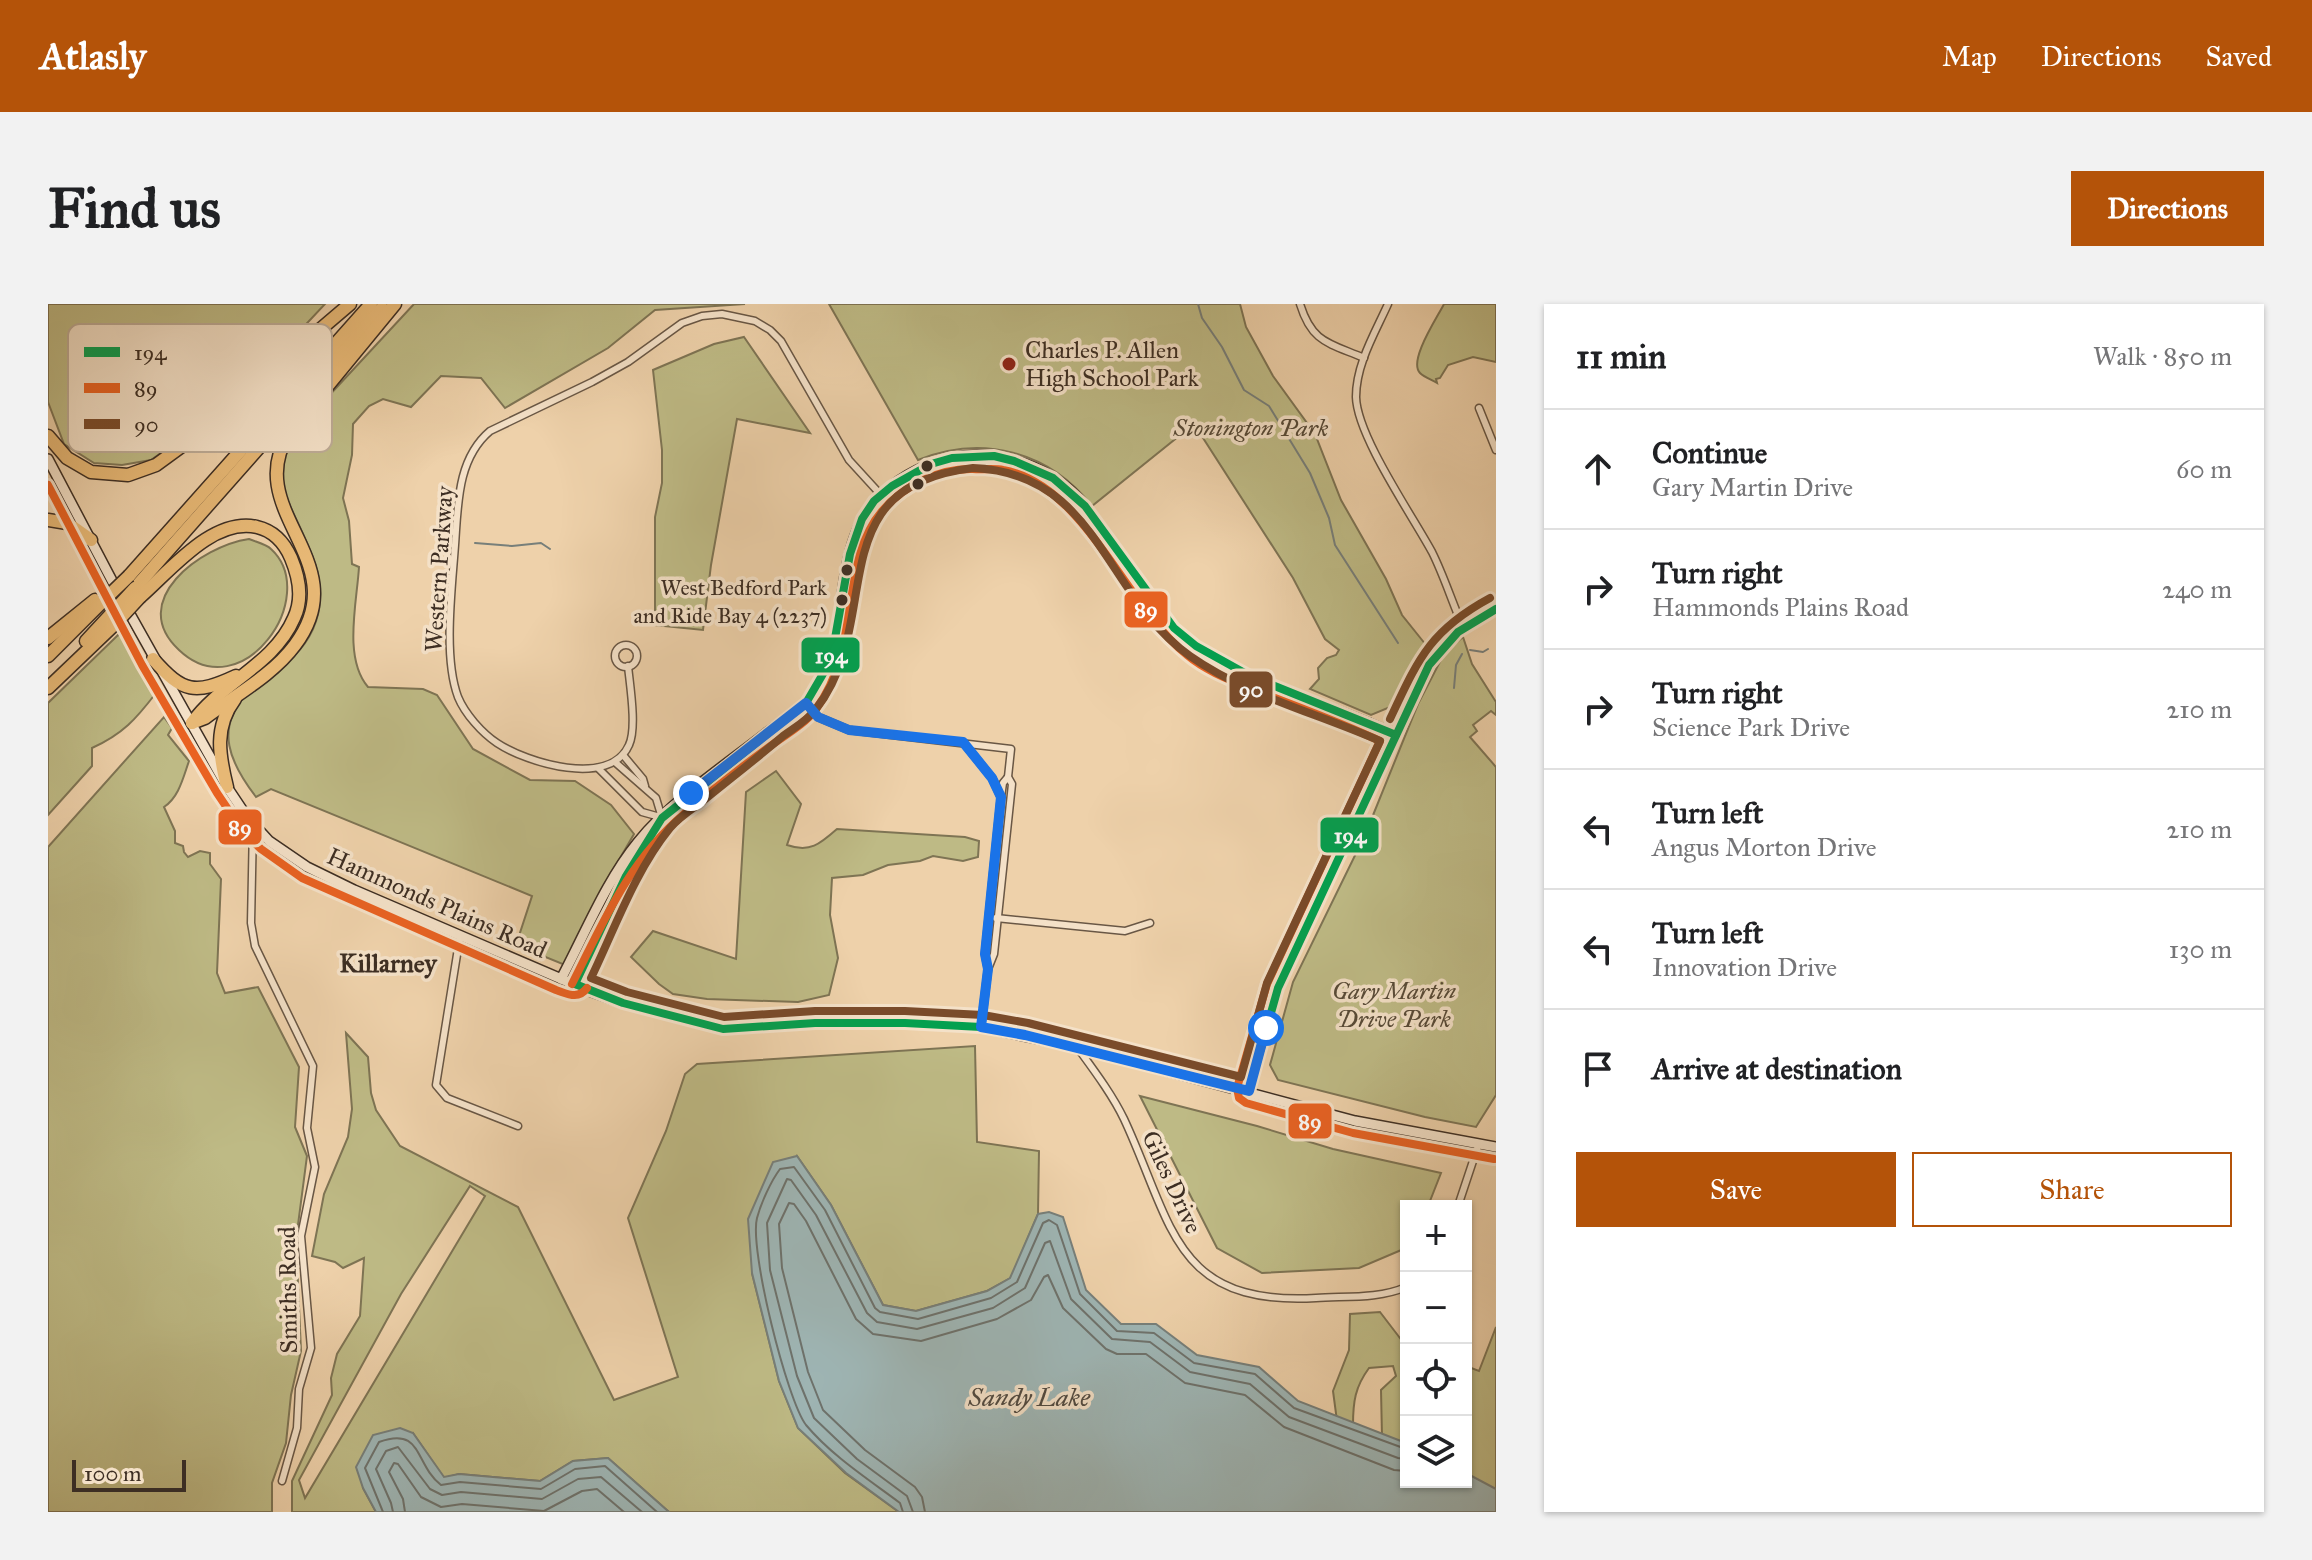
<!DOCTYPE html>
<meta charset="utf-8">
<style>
:root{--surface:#fff;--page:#f2f2f2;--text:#202124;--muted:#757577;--line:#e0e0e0;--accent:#b45309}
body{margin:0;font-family:"IM FELL Great Primer",serif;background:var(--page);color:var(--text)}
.controls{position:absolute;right:24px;bottom:24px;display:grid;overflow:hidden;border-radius:0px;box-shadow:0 2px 6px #0004}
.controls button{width:72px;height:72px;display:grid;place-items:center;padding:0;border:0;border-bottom:2px solid var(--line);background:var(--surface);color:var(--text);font:40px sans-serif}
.scale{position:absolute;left:24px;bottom:20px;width:114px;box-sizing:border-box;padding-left:8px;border:4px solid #3d2e23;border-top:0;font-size:22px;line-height:28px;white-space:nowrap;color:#3d2e23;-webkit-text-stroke:6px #f4e1c8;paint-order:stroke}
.stop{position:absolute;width:24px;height:24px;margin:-18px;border:6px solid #1a73e8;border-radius:50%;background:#fff}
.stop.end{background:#1a73e8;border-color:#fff;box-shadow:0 2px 8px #0008}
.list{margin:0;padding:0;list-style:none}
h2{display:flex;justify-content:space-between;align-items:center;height:104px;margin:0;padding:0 32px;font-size:34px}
h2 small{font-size:26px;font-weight:400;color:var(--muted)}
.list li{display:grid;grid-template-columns:52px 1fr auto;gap:24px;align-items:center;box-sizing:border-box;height:120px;padding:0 32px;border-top:2px solid var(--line)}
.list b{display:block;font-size:30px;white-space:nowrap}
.list p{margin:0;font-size:26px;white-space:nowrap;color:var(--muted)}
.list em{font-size:26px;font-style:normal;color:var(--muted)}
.actions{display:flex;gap:16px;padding:24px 32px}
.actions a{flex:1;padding:18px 0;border:2px solid var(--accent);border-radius:0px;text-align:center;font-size:28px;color:var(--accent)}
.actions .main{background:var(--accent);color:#fff}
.icon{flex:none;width:44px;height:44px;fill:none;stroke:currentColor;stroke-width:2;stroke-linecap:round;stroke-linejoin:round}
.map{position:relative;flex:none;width:1448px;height:1208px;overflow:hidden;border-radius:0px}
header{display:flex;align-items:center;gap:48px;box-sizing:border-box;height:112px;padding:0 40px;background:var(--accent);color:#fff}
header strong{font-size:38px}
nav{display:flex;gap:44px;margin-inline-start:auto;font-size:28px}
.intro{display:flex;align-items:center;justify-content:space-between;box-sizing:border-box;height:192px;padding:0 48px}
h1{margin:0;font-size:56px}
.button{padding:20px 36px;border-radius:0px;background:var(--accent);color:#fff;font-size:28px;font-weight:700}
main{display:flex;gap:48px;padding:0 48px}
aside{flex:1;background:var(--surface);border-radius:0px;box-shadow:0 2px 6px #0004}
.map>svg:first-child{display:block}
.green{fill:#beba85;stroke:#7e7454;stroke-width:2;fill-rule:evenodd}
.water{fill:#9eb5b4;stroke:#777f7a;stroke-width:2}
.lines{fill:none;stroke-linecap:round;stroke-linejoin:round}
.shore{stroke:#6e726c;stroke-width:2}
.stream{stroke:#777f7a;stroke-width:2}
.street-casing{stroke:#695745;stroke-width:9}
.secondary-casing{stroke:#3d2e23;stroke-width:12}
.highway-casing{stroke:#3d2e23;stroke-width:15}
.street{stroke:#f4e1c8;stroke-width:6}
.secondary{stroke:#f4e1c8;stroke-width:9}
.highway{stroke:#e7b875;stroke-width:12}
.highway-bridge-casing{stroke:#3d2e23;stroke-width:15;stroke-linecap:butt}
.highway-bridge{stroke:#e7b875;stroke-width:12}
.bus-1-casing{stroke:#f4e1c8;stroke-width:14}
.bus-2-casing{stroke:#f4e1c8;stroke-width:14}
.bus-3-casing{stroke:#f4e1c8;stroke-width:14}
.bus-1{stroke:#03a04f;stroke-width:8}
.bus-2{stroke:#e96222;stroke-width:8}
.bus-3{stroke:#7a4b2a;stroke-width:8}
.route{stroke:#1a73e8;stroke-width:10}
.poi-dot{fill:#8f2418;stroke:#f4e1c8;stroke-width:3}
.bus-dot{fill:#3d2e23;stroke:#f4e1c8;stroke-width:3}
.labels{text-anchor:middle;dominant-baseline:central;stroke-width:7;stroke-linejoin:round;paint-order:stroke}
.bus-label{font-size:22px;fill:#3d2e23;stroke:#f4e1c8;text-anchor:end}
.poi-label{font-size:24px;fill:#3d2e23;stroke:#f4e1c8;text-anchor:start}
.park-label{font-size:24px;font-style:italic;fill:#574a37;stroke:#f4e1c8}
.street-label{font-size:24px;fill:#3d2e23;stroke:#f4e1c8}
.neighbourhood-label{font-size:26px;font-weight:bold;fill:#3d2e23;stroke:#f4e1c8}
.water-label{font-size:26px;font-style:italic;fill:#504940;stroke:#f4e1c8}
.key{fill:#f4e1c8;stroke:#bdab96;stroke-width:2}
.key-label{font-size:22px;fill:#3d2e23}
.line-badge{stroke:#f4e1c8;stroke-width:3}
.badge-label{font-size:22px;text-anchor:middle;font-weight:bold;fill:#fff}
</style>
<header>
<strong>Atlasly</strong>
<nav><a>Map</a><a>Directions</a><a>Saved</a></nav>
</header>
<div class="intro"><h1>Find us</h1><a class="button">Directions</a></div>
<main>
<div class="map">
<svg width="1448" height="1208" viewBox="0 0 1448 1208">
<rect width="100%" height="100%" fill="#eed1aa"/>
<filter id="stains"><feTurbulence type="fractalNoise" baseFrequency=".0025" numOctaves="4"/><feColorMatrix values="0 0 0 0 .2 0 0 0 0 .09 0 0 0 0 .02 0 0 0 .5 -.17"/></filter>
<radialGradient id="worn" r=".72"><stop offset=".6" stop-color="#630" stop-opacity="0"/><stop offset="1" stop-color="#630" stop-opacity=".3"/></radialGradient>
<!-- green -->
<g class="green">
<polygon points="0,0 277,0 232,48 134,134 103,156 74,161 46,159 16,140 0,98"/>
<path d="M366 0H697L607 6 560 44 457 104 433 74 393 72 363 103 335 95 321 102 305 120 304 151 295 194 301 217 304 260 311 263C309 298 295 354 320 383L375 385 389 391 425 445 482 476 527 477 563 501 586 530 553 587 517 661 468 641 484 592 223 485 208 493C182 459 166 425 199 389 221 366 249 360 265 325 286 278 257 238 240 197 238 191 232 181 231 174 229 145 257 137 263 111Z"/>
<path d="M781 0H1192L1198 23 1225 72 1267 130 1293 196 1338 275 1354 311 1378 341 1347 401 1323 411 1262 385 1271 375 1270 364 1279 354 1288 351 1291 346 1277 335 1245 274 1146 120 1044 202C1001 147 934 130 870 156Z"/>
<path d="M1396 0H1448V58L1425 53 1400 61 1392 74 1388 75 1389 79C1384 76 1376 73 1372 69 1360 57 1389 14 1396 0Z"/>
<polygon points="696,33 762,129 689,115 663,261 655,326 607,321 607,213 614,179 614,146 605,66 666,40"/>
<path d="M201 235C208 238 218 240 223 245 274 292 194 406 131 346 78 297 153 242 201 235Z"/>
<path d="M70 331 78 332 108 389C88 415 75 430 44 444V462L0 511V399Z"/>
<polygon points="1415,333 1424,360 1448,398 1448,411 1443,407 1425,421 1429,427 1422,433 1448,463 1448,791 1428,823 1377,813 1230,776 1222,761 1245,678 1317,531 1370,400 1397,348"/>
<path d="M116 413 124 424 120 431 141 457C135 474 131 493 116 503L127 527V539L135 542 136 548 140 553 152 547 162 549V560L173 575 169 669 177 689 210 683 251 763 247 823 259 852 248 936 253 1047 243 1091 238 1139 224 1179V1208H0V543Z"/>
<path d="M728 467 753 500 739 541C762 549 772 540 789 525L917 533 931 537 930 553 915 557 885 552 872 557 840 561 815 571 784 574 782 611 790 654 781 691 750 698 659 695 625 690 611 680 583 653 605 627 688 655 698 488Z"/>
<path d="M298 729 320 753 323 789 328 806 352 842 470 903 566 1096 630 1073 580 914 618 827 637 770 649 760 927 742 929 838 991 847 990 910 963 974 939 987 868 1007 835 1001 783 901 749 852 704 969 731 1077 750 1124 797 1169 851 1208H621L560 1154 525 1157 492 1177 411 1170 396 1174 365 1129 315 1184 328 1208H244V1177L284 1091 283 1074 289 1050 312 1012 316 954 295 964 287 958 264 952 276 890 300 833 304 805ZM422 882 437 892 257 1194 251 1176 353 990Z"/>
<polygon points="1092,792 1209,822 1285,845 1393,869 1380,902 1358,902 1358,944 1311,964 1214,969 1169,944"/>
<path d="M1332 1008 1358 1042V1145L1334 1133 1333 1086 1348 1072 1345 1062 1321 1064C1307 1083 1305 1098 1305 1121L1289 1117 1285 1087 1301 1046 1302 1010Z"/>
<polygon points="1448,1023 1448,1192 1418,1177 1418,1062 1431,1067"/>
</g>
<!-- water -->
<g class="water">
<polygon points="749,852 783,901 835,1001 868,1007 939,987 962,974 990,910 1001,908 1015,913 1038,986 1073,1020 1108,1020 1149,1051 1211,1063 1250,1097 1358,1139 1358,1178 1418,1178 1418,1169 1448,1185 1448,1208 851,1208 798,1169 750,1124 731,1077 704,969 700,915 725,858"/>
<polygon points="352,1124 365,1129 396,1173 411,1170 492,1177 525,1157 560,1154 621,1208 328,1208 315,1184 308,1163 325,1131"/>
</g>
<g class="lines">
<!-- shore -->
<g class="shore">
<path d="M335 1208 317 1164 331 1138C375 1122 366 1160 393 1181L412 1178 493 1185 527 1165 557 1162 609 1208"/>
<polyline points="345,1208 343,1199 328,1165 338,1147 350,1143 382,1185 394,1191 413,1188 494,1195 530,1175 553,1173 594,1208"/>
<polyline points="357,1208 355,1195 341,1168 346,1159 350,1160 373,1193 393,1203 414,1200 496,1207 534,1187 549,1185 576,1208"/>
<path d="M855 1208 852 1199C820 1175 784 1152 758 1121 739 1096 701 945 709 914 713 899 723 877 732 865L746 863 777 906 827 1004 832 1008 870 1015 943 994 969 978 995 919 1001 916 1009 921 1032 990 1069 1027 1106 1029 1146 1059 1207 1070 1246 1104 1358 1145"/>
<polyline points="865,1208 859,1192 809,1155 766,1114 749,1072 722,966 719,919 739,875 743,876 768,911 819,1009 829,1018 869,1025 945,1004 977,984 997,939 1002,937 1023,995 1064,1035 1102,1038 1142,1068 1202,1080 1241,1113 1350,1154 1358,1155"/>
<polyline points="877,1208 874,1193 867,1183 817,1146 775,1106 760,1068 734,964 731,920 741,899 746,900 758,917 808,1015 825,1030 873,1037 949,1015 983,996 996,973 1000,971 1015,1004 1058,1045 1069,1050 1098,1050 1137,1079 1197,1091 1236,1123 1346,1166 1358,1167"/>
</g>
<!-- stream -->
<g class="stream">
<polyline points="1150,0 1154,14 1174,43 1196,86 1221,102 1262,169 1281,214 1287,241 1350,339"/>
<polyline points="427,239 464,242 493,239 502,245"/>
<polyline points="1422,346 1435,348 1440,345"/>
<polyline points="1406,384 1408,361 1414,350"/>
</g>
<defs>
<g id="street">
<path d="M1252 0C1264 39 1281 39 1316 54"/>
<path d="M1340 0C1327 29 1308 60 1308 93 1309 132 1364 211 1384 248 1396 272 1404 298 1415 323"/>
<polyline points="1431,104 1448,146"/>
<circle cx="578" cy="352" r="11"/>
<path d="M580 362C582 382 589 424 581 441 562 484 479 459 449 439 434 429 417 410 410 393 395 353 404 284 407 241 410 201 409 155 442 127L544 78 580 58 634 19 654 12 674 10 707 17 722 26 733 37 801 156 833 191"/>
<polyline points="758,399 770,413 801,426 963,445 960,473 964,480 946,650 940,665 933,723"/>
<polyline points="915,438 944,474 952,491"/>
<polyline points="575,451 595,475 597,482"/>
<polyline points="568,459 608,494 614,514"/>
<polyline points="551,465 594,508 612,513"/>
<polyline points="205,521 203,619 207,642 265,762 259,824 267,863 253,932 263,1044 251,1085 249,1124 234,1177"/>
<polyline points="948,614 1077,627 1102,619"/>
<polyline points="412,632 388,781 399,794 470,822"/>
<polyline points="940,665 937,650 953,493 955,479 960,473"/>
<path d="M1029 743C1045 765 1064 790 1076 815 1125 920 1125 1002 1268 994 1297 992 1331 995 1358 983"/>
<polyline points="1410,902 1430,842"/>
</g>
<g id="secondary">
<polyline points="0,155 71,290"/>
<polyline points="78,303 179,483 199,513 221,537 259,563 306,586 539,686 575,699 675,725 767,719 857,719 933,723 1029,743 1307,817 1448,843"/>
<polyline points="1321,419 1329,436 1334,461"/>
<path d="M513 675C537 630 558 577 590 538 622 498 679 460 720 428 732 419 748 410 758 399 798 353 787 286 807 232 819 199 846 176 878 162 933 138 999 156 1037 202 1049 217 1060 236 1071 252 1089 276 1108 300 1126 324 1180 376 1279 398 1348 431"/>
<polyline points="527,680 578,572 610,521"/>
<path d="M1201 787 1230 684 1239 663 1381 361C1401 332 1417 321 1448 305"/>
</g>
<g id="highway">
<polyline points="0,132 19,154 43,168 80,171 108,161 145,134 302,0"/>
<polyline points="0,216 19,219 43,236"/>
<polyline points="81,272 323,0"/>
<polyline points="87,284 334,4"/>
<path d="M92 293C123 266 165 213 209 223 226 227 236 238 243 254 251 273 255 295 246 314 226 361 172 379 144 419"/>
<polyline points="0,334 47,296"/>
<polyline points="38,337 63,310"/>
<polyline points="0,352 55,297"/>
<path d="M105 355C135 389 147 391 188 372"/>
<polyline points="0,384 68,319"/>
<path d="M144 419 157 414C186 392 225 371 247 341 310 257 192 208 241 129L347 0"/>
<path d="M179 483C171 451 166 423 187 395"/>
</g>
</defs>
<!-- street casing -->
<use href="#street" class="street-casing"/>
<!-- secondary casing -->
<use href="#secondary" class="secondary-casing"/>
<!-- highway casing -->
<use href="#highway" class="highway-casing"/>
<!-- street -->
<use href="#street" class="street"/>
<!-- secondary -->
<use href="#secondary" class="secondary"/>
<!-- highway -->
<use href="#highway" class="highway"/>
<defs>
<g id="highway-bridge">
<polyline points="55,297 81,272"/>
<polyline points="63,310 87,284"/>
<polyline points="68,319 92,293"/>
</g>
</defs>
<!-- highway-bridge casing -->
<use href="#highway-bridge" class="highway-bridge-casing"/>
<!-- highway-bridge -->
<use href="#highway-bridge" class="highway-bridge"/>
<defs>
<g id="bus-1">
<polyline points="527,680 578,572 614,514 758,399 779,363 786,340 802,250 814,215 826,197 844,182 883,160 904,154 946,152 966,157 1005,174 1037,202 1126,324 1148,342 1202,372 1348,431"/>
<polyline points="527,680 575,699 675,725 767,719 857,719 933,723 977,731 1201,787"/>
<polyline points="1201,787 1230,684 1381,361 1410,328 1448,305"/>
</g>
<g id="bus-2">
<path d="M0 181 94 361 169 489 196 529 213 545 254 574 508 686C520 690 530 696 539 684"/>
<path d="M524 680C556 617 580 558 636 510 663 487 692 464 721 443 737 431 756 421 768 405 814 344 791 257 834 207 856 181 892 164 925 165 935 166 946 164 955 166 1036 180 1077 301 1139 351 1159 368 1185 377 1209 387 1250 403 1292 418 1332 437L1219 680 1189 784 1191 794 1198 799 1305 829 1446 855"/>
</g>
<g id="bus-3">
<path d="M925 164C1051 169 1056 292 1142 352 1199 392 1269 409 1332 437L1219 679 1193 773 980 719 935 711 857 707H767L676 713 579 688 543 674C567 624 587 567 622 524 631 513 644 505 655 497 682 475 709 454 735 432 746 424 760 416 768 405 838 316 768 182 925 164Z"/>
<path d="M1342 415C1370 356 1381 327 1442 294"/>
</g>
</defs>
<!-- bus-1 casing -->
<use href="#bus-1" class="bus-1-casing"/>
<!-- bus-2 casing -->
<use href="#bus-2" class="bus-2-casing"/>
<!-- bus-3 casing -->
<use href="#bus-3" class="bus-3-casing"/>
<!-- bus-1 -->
<use href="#bus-1" class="bus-1"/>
<!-- bus-2 -->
<use href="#bus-2" class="bus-2"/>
<!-- bus-3 -->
<use href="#bus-3" class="bus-3"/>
</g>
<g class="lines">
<!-- route -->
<polyline class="route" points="643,489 758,399 770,413 801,426 915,438 944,474 953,493 937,650 940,665 933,723 977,731 1201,787 1218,724"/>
</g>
<!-- markers -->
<circle class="poi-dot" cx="961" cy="60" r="8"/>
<g class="bus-dot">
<circle cx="879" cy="162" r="7"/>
<circle cx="870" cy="180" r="7"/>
<circle cx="799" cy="266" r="7"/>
<circle cx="794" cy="296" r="7"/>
</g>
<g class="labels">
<!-- bus labels -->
<g class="bus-label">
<text x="779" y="283">West Bedford Park<tspan x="779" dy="28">and Ride Bay 4 (2237)</tspan></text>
</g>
<!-- poi labels -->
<g class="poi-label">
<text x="977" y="46">Charles P. Allen<tspan x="977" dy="28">High School Park</tspan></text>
</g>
<!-- park labels -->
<g class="park-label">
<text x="1203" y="124">Stonington Park</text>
<text x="1346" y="687">Gary Martin<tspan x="1346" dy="28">Drive Park</tspan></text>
</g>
<!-- street labels -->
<g class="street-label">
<text transform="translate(391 265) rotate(-86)">Western Parkway</text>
<text transform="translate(389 599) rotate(24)">Hammonds Plains Road</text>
<text transform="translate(1124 878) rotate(65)">Giles Drive</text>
<text transform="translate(240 986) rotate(-91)">Smiths Road</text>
</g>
<!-- neighbourhood labels -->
<g class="neighbourhood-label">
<text x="340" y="659">Killarney</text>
</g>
<!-- water labels -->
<g class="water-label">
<text x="981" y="1093">Sandy Lake</text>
</g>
</g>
<!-- legend -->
<rect x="20" y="20" width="264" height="128" rx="12" class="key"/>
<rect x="36" y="43" width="36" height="10" fill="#03a04f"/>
<rect x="36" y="79" width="36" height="10" fill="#e96222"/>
<rect x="36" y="115" width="36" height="10" fill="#7a4b2a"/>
<g class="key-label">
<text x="86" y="56">194</text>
<text x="86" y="92">89</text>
<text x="86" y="128">90</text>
</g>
<g class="line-badge">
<rect x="1075" y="286" width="46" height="39" rx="8" fill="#e96222"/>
<rect x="752" y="332" width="61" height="38" rx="8" fill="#03a04f"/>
<rect x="1180" y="366" width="46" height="39" rx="8" fill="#7a4b2a"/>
<rect x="169" y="504" width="46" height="38" rx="8" fill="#e96222"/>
<rect x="1271" y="512" width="61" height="38" rx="8" fill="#03a04f"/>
<rect x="1239" y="798" width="46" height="38" rx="8" fill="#e96222"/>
</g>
<g class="badge-label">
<text x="1098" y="313">89</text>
<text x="783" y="359">194</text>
<text x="1203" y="393">90</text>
<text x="192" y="531">89</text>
<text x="1302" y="539">194</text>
<text x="1262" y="825">89</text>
</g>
<rect width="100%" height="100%" filter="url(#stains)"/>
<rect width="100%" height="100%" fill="url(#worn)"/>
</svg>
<div class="controls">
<button>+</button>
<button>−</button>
<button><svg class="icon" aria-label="locate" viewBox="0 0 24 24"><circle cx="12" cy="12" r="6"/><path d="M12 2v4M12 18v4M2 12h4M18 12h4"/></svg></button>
<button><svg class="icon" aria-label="layers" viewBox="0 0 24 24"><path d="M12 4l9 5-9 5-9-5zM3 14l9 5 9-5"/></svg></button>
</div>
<div class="scale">100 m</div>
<div class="stop" style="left:1218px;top:724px"></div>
<div class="stop end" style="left:643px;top:489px"></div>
</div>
<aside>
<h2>11 min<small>Walk · 850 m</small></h2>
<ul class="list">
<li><svg class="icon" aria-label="ahead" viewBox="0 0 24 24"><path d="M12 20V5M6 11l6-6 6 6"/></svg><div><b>Continue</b><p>Gary Martin Drive</p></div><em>60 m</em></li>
<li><svg class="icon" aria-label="right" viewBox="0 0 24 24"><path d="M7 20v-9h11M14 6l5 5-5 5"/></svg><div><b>Turn right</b><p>Hammonds Plains Road</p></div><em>240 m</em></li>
<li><svg class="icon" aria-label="right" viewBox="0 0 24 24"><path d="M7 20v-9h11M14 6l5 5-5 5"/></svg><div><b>Turn right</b><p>Science Park Drive</p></div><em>210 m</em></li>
<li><svg class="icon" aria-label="left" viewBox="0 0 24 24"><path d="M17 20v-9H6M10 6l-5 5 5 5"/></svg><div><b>Turn left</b><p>Angus Morton Drive</p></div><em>210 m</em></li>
<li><svg class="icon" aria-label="left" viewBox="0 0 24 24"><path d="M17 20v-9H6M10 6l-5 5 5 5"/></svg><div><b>Turn left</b><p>Innovation Drive</p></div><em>130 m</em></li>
<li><svg class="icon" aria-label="arrive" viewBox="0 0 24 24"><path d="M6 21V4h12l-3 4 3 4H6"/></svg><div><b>Arrive at destination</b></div></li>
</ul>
<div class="actions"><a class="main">Save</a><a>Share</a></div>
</aside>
</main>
